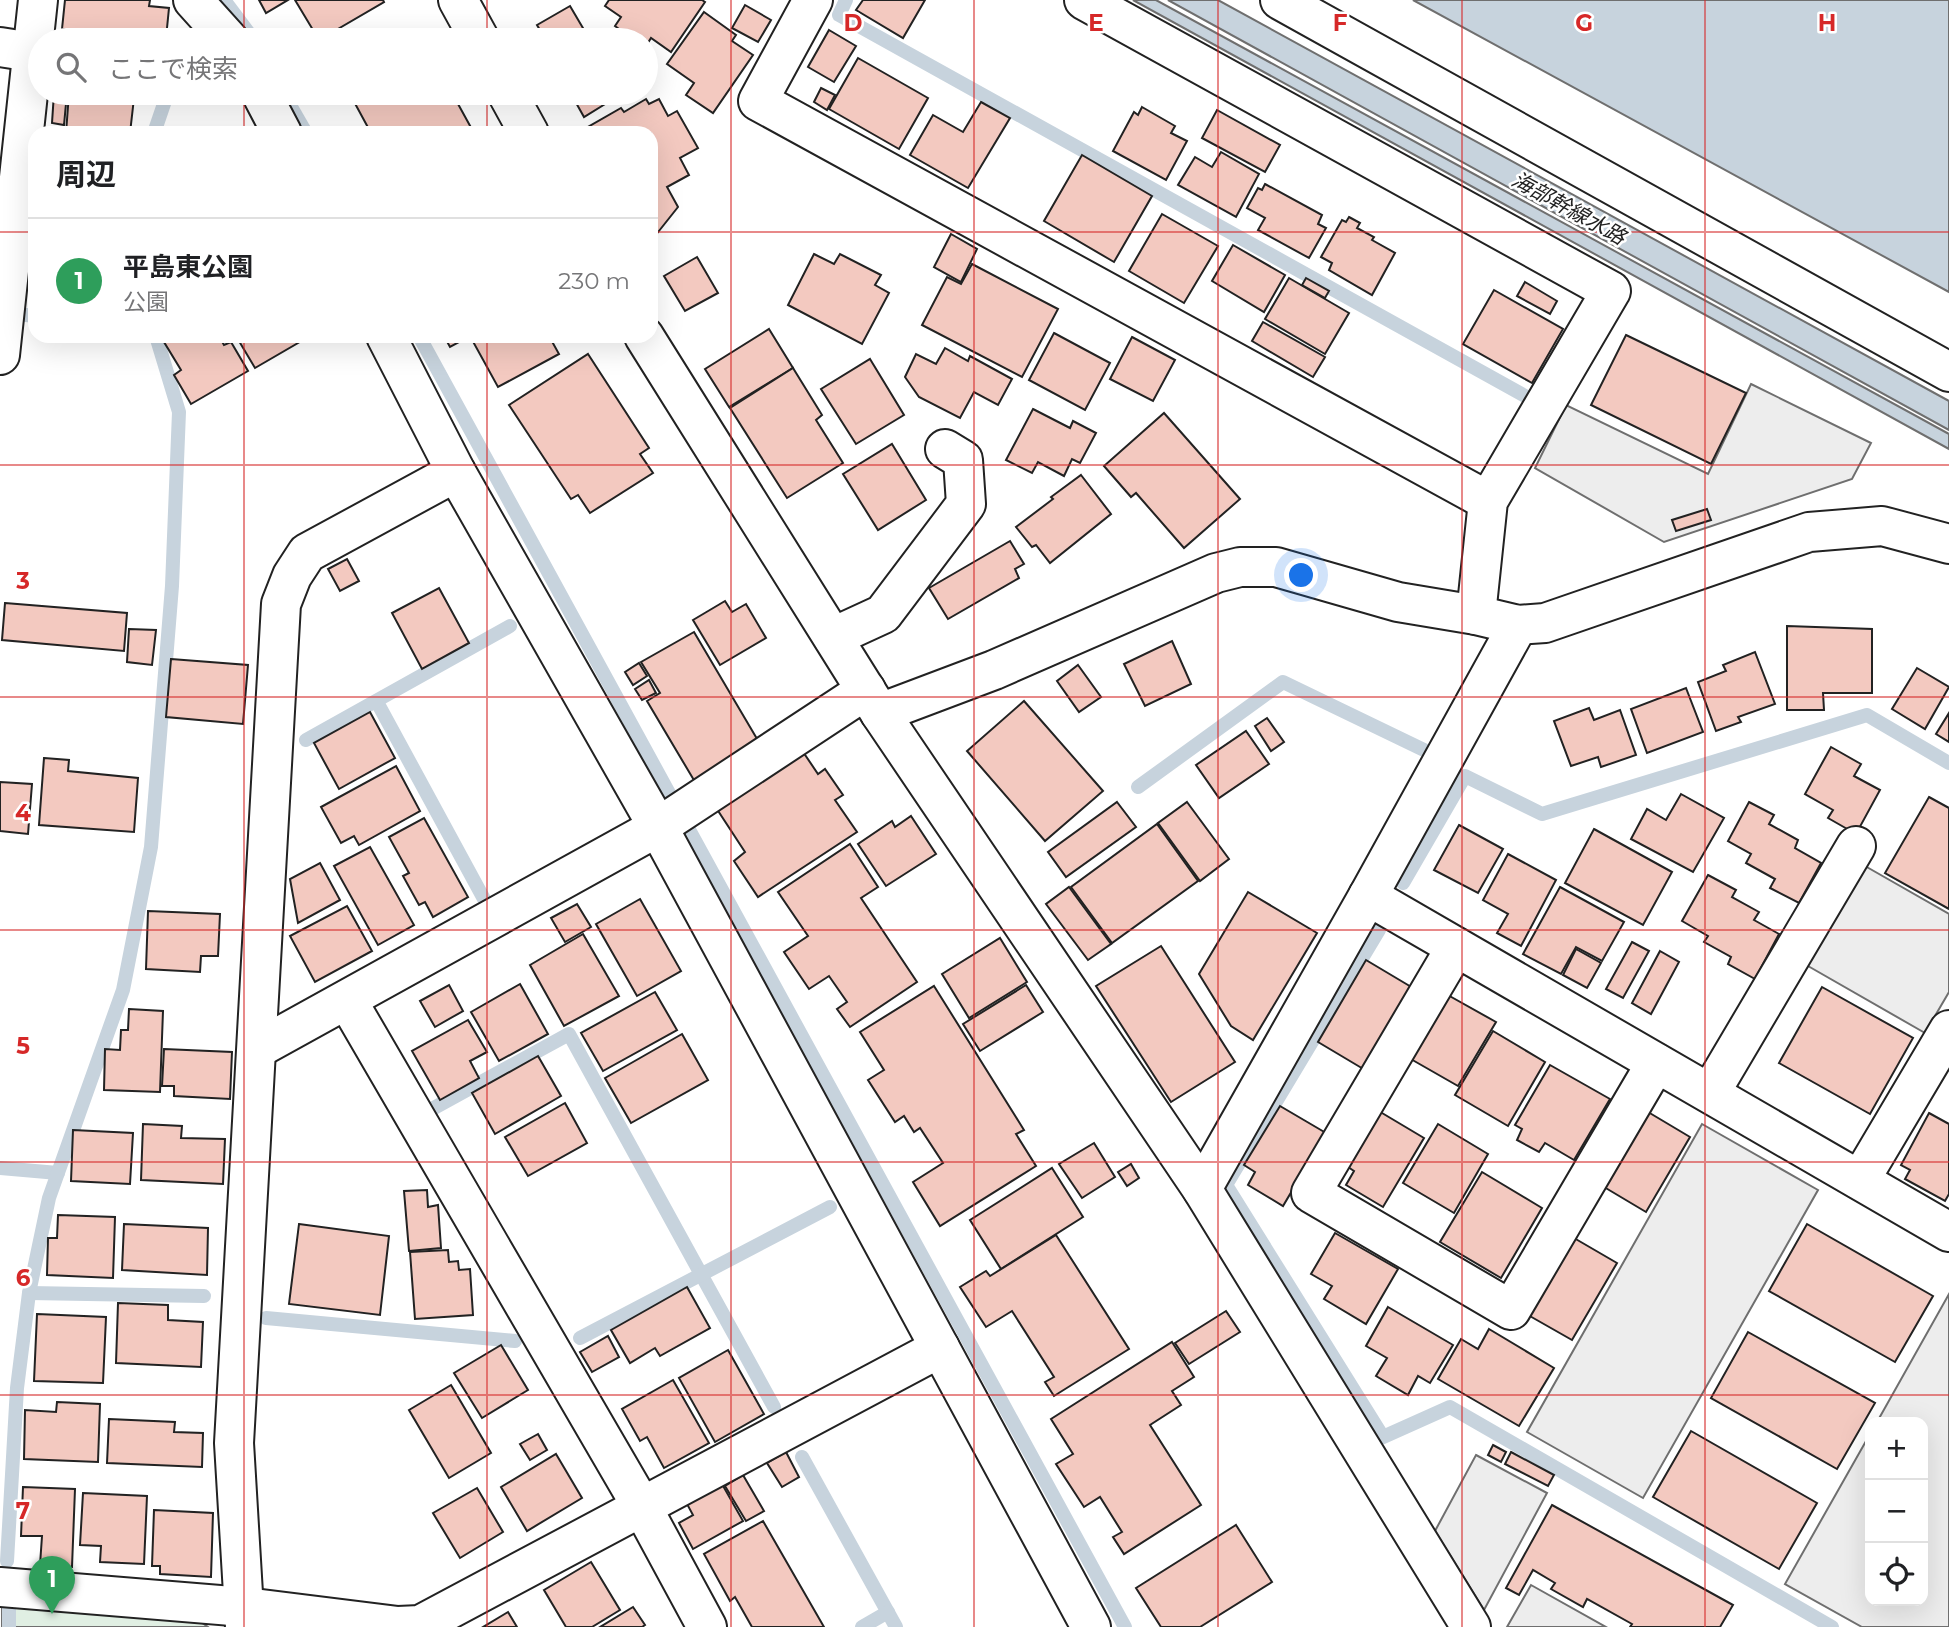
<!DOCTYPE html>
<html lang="ja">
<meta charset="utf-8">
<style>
:root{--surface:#fff;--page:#f2f2f2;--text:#202124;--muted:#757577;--line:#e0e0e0;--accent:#1a73e8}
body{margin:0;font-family:Montserrat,"Noto Sans JP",sans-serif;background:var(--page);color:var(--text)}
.controls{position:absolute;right:21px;bottom:21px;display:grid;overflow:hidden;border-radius:14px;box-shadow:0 7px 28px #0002}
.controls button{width:63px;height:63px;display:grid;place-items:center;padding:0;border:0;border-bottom:2px solid var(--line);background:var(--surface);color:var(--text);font:35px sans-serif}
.you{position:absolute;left:1302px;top:576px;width:24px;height:24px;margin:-18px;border:5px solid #fff;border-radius:50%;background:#1a73e8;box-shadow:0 0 0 10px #1a73e833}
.badge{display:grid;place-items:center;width:46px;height:46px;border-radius:50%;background:var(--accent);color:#fff;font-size:23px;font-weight:700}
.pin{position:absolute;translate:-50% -58px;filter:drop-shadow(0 2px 4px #0008)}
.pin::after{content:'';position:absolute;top:37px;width:24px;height:21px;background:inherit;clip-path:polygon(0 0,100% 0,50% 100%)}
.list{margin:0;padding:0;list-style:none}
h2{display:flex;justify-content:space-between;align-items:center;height:91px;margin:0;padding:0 28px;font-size:30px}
h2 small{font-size:23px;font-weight:400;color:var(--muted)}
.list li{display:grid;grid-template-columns:46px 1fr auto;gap:21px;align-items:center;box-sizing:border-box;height:126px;padding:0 28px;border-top:2px solid var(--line)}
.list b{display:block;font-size:26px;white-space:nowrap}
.list p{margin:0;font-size:23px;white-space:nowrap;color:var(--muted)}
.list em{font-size:23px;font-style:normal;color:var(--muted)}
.icon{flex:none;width:38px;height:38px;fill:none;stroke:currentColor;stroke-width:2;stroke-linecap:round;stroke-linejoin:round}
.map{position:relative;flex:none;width:1949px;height:1627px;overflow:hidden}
.search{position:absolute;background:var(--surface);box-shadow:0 7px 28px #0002;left:28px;top:28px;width:630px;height:77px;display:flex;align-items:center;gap:18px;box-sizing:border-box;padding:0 24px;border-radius:38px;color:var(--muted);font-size:26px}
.panel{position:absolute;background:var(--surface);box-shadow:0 7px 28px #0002;left:28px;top:126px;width:630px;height:217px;border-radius:21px}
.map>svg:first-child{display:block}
.green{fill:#e0efe3;stroke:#6f6f6f;stroke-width:2}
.parking{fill:#ededed;stroke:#6f6f6f;stroke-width:2}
.water{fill:#c7d3dd;stroke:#6f6f6f;stroke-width:2}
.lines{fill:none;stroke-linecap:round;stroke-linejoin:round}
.stream{stroke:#c7d3dd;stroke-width:14}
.building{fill:#f3c9c0;stroke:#222;stroke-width:2}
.minor-casing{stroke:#222;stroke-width:42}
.minor{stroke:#fff;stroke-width:38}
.grid{fill:none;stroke:#d62828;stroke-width:2;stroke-opacity:0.55}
.labels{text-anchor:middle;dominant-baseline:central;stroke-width:5;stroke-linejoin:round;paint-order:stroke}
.water-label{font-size:21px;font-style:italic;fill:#222;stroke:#fff}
.grid-label{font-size:23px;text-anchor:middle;font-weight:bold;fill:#d62828;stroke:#fff;stroke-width:5;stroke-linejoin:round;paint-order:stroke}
</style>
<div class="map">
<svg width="1949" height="1627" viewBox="0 0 1949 1627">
<rect width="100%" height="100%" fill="#fff"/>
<!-- green -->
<polygon class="green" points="2,1606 201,1622 208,1627 2,1627"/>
<!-- parking -->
<g class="parking">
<polygon points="1751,384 1871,443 1852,479 1664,542 1535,468 1566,405 1708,474"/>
<polygon points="1858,862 1949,914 1949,992 1925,1033 1801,962"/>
<polygon points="1702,1124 1818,1190 1643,1498 1527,1432"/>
<polygon points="1949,1294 1949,1627 1862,1627 1785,1584 1870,1434 1870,1601 1923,1601 1923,1422 1877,1422"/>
<polygon points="1476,1455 1547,1493 1484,1610 1435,1531"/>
<polygon points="1531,1585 1606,1627 1507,1627"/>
</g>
<!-- water -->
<g class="water">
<polygon points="1133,0 1156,0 1949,434 1949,449"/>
<polygon points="1168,0 1218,0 1949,401 1949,430"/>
<polygon points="1413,0 1949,0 1949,292"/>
</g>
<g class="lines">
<!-- stream -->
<g class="stream">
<polyline points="224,0 254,40"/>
<polyline points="846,0 839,15 1525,396"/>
<polyline points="283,93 306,133"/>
<polyline points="154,133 167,95 173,93"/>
<polyline points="17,314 35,316"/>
<polyline points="419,336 1125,1627"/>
<polyline points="377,702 484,899"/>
<polyline points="306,740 510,626"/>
<polyline points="1138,787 1283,682 1424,750"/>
<polyline points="1403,883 1465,776 1542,814 1867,715 1949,763"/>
<polyline points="1379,930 1226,1185 1383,1437 1450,1407 1832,1627"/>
<polyline points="432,1109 569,1034 774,1407"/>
<polyline points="0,1168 58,1173"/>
<polyline points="29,1293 204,1296"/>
<polyline points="266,1318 515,1341"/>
<polyline points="580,1338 830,1207"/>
<polyline points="802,1457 896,1627"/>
<polyline points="7,1561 17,1388 29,1293 49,1198 123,990 151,847 172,586 179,412 156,336"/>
<polyline points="9,1605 9,1627"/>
<polyline points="862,1627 888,1612"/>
</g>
</g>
<!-- building -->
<g class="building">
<polygon points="65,0 150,0 149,6 169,8 166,38 62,29"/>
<polygon points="259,0 288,0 266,13"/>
<polygon points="295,0 383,0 384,2 319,40"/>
<polygon points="609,0 702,0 705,2 671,52 651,38 646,46 646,40 634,40 615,26 621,17 605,6"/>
<polygon points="863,0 925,0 903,38 856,10"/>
<polygon points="745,5 771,20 758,42 732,28"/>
<polygon points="570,6 590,40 546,40 537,25"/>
<polygon points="704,12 736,35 732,41 753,55 713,113 686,95 694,83 667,64"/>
<polygon points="413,30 419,40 394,40"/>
<polygon points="829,30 856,46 834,82 808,67"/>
<polygon points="858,58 928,98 899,149 829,109"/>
<polygon points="821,88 835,95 827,110 814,102"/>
<polygon points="54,93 67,93 64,125 52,123"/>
<polygon points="69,93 134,98 130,133 66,133"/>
<polygon points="362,93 452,93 474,133 371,133 352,98"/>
<polygon points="590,93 605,93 610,101 584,117 575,101"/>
<polygon points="646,99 649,104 659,99 668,116 677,111 698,148 680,158 689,175 667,187 678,207 651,241 651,133 582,133 581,131 621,108 624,112"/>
<polygon points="981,102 1010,118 968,188 910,155 933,115 963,132"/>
<polygon points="1142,107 1175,126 1171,133 1187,141 1166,180 1113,151 1134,112 1138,115"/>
<polygon points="1217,110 1280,145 1265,172 1202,138"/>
<polygon points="1221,152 1259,174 1236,217 1178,185 1195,157 1212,167"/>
<polygon points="1082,155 1152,196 1114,262 1044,221"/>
<polygon points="1265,184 1322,215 1318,224 1326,228 1309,258 1258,230 1265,218 1247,208 1258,188 1262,190"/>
<polygon points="1162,214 1218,246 1184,303 1129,271"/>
<polygon points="1349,217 1360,223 1357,228 1374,237 1372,240 1395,253 1372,295 1329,270 1332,263 1321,257 1342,220 1346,222"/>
<polygon points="951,234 977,249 961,282 934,267"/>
<polygon points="1233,245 1285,275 1264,312 1212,281"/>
<polygon points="814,254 834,264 840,254 881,275 875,285 889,293 862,344 788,305"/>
<polygon points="697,257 718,293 685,311 664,276"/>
<polygon points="972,264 1058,309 1022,377 922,325 947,277 961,284"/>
<polygon points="1289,278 1349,313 1325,354 1265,319"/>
<polygon points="1306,278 1329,291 1325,298 1302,285"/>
<polygon points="1525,282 1557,301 1550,314 1517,296"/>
<polygon points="1494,290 1563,329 1532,383 1463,344"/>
<polygon points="1263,322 1325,357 1313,377 1252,341"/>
<polygon points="769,329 793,368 729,407 705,369"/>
<polygon points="1054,333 1110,363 1085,410 1029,380"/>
<polygon points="1626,335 1746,393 1711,464 1591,405"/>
<polygon points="174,336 219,336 224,345 231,342 248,371 191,404 174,375 181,370 164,342"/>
<polygon points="236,336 310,336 255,368"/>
<polygon points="444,336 549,336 559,354 498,387 470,336 450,347"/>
<polygon points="1132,337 1175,360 1153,401 1110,379"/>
<polygon points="945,348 968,361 970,356 1012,379 998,405 974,392 960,418 919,397 905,377 916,354 936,364"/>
<polygon points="588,354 649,448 640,454 653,473 590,513 578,495 571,499 509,405"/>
<polygon points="870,359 904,415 856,444 821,389"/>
<polygon points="793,368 822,415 816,420 843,463 787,498 730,408"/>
<polygon points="1033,409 1070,428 1073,421 1096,433 1080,463 1072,459 1064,476 1038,462 1032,473 1006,460"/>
<polygon points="1164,413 1240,499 1184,548 1136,493 1131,497 1104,466"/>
<polygon points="892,444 926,500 878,530 843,474"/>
<polygon points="1081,475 1111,514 1050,563 1036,545 1032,547 1016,527 1053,499 1051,497"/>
<polygon points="1707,509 1711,520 1676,531 1672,520"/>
<polygon points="1010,541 1024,564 1015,569 1019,578 948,619 929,588"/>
<polygon points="347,559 359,581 340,591 328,569"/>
<polygon points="439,588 469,643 422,669 392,613"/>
<polygon points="725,601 732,612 746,604 766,638 720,665 693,620"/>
<polygon points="5,603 127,613 124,651 2,640"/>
<polygon points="1787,626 1872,629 1872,693 1823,693 1824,710 1787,710"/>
<polygon points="129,629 156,630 152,665 127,662"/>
<polygon points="694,632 763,749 698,787 647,701 660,693 641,662"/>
<polygon points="1172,641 1191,684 1145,706 1124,664"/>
<polygon points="1755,652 1775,704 1738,717 1741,722 1716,731 1698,682 1726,671 1723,665"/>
<polygon points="171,659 248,665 243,724 166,717"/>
<polygon points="639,663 647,676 633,685 625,672"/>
<polygon points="1078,665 1101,697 1079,712 1057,681"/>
<polygon points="1917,668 1949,687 1925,729 1892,709"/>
<polygon points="649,680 656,693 642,700 635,689"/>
<polygon points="1686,688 1703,732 1647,753 1631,709"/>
<polygon points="1024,701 1103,791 1045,841 967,751"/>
<polygon points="1589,708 1594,720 1620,710 1636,755 1601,767 1598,757 1571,766 1554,721"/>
<polygon points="370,712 395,758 339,789 314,743"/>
<polygon points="1949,713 1949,742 1936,734"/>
<polygon points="1267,718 1284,742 1271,751 1255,726"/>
<polygon points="1246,731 1269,764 1219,798 1196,765"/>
<polygon points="797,743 818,774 825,769 843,795 835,800 857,832 758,897 734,861 745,852 711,800"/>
<polygon points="1831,747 1861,764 1854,776 1880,790 1856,834 1828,818 1833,810 1805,794"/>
<polygon points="44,758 69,760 68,771 138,778 134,832 39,825"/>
<polygon points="396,766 420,811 359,845 354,836 341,843 321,807"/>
<polygon points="0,782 32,784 28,834 0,831"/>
<polygon points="1681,794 1724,818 1693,872 1631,839 1647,809 1666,820"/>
<polygon points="1929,797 1949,808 1949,909 1885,873"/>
<polygon points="1117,802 1136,827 1066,877 1048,852"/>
<polygon points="1187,802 1229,859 1200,881 1158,823"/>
<polygon points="1749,802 1774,815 1769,824 1798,840 1795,848 1821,863 1799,903 1770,888 1775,879 1746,863 1751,854 1728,841"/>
<polygon points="911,816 936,854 886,886 858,844 892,821 895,827"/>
<polygon points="424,818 468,897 433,917 425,902 419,905 403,876 409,873 389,837"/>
<polygon points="1157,824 1198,881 1112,943 1071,887"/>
<polygon points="1459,825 1503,849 1478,893 1434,870"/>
<polygon points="1594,829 1672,872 1643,925 1565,883"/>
<polygon points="850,844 878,887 861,898 917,982 850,1027 837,1009 847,1002 829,976 809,989 784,952 808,936 778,892"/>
<polygon points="370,847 414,925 378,945 334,866"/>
<polygon points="1508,854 1556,880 1521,946 1497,933 1508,914 1483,900"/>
<polygon points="320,863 340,900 298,923 290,879"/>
<polygon points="1708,875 1736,890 1732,897 1759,912 1754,920 1779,934 1755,979 1728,964 1731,957 1704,942 1708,936 1682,921"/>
<polygon points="1069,887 1111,944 1088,960 1046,904"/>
<polygon points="1560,887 1624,922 1602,961 1576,947 1561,974 1523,954"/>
<polygon points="1248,892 1317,933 1253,1040 1231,1026 1199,974"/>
<polygon points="640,899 681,971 637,996 596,924"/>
<polygon points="577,904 591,927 565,942 551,918"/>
<polygon points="347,906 372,951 315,982 290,936"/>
<polygon points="148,911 220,914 218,956 201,956 200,972 146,969"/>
<polygon points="583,934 619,996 564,1026 530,965"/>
<polygon points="1000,938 1027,982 969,1018 942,974"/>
<polygon points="1632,942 1649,951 1623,998 1606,989"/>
<polygon points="1161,946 1235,1062 1171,1102 1096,986"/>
<polygon points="1576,949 1601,963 1587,988 1563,975"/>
<polygon points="1660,951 1679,962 1651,1014 1632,1003"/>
<polygon points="1366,960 1413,988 1365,1070 1318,1042"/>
<polygon points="520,984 548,1034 499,1061 471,1012"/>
<polygon points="449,985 463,1011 435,1027 420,1001"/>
<polygon points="1026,985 1043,1012 980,1051 963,1024"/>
<polygon points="934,986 1024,1130 1016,1134 1036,1166 940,1226 913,1182 943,1163 920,1128 914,1132 904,1116 895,1122 868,1080 884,1070 860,1032"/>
<polygon points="1822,987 1913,1038 1870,1114 1779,1063"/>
<polygon points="655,992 677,1030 603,1071 581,1033"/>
<polygon points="1446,994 1496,1022 1458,1086 1409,1058"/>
<polygon points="129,1009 163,1011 160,1092 104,1090 105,1049 120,1050 121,1030 128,1030"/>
<polygon points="468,1020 487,1052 470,1061 479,1078 440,1100 412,1051"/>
<polygon points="1493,1031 1545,1062 1508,1126 1455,1095"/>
<polygon points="682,1034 708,1080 631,1123 605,1078"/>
<polygon points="164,1049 232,1052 230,1099 174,1096 174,1086 162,1086"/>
<polygon points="538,1056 561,1096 495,1134 472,1093"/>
<polygon points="1550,1065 1610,1099 1574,1160 1545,1143 1539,1152 1517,1140 1522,1129 1515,1125"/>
<polygon points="565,1103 587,1143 528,1176 505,1137"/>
<polygon points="1280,1106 1326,1133 1283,1206 1248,1185 1255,1172 1244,1165"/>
<polygon points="1643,1109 1690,1137 1646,1212 1599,1184"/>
<polygon points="1377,1110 1424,1138 1383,1207 1346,1185 1354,1171 1345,1165"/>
<polygon points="1929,1113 1949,1124 1949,1194 1945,1201 1905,1179 1910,1170 1901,1165"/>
<polygon points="143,1124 182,1126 181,1138 225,1139 223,1184 141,1180"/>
<polygon points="1438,1124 1488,1154 1454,1213 1403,1183"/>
<polygon points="73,1130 133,1133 130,1184 71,1181"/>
<polygon points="1094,1143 1115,1177 1082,1198 1059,1164"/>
<polygon points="1131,1164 1139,1178 1127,1186 1118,1172"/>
<polygon points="1052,1168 1083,1217 1001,1269 970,1220"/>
<polygon points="1482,1172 1542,1208 1501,1278 1440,1242"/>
<polygon points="427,1190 428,1207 438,1205 441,1248 409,1251 404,1191"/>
<polygon points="58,1215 115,1217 113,1278 47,1275 48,1238 57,1238"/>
<polygon points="124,1224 208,1228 207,1275 122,1270"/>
<polygon points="299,1224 389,1236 380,1315 289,1304"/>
<polygon points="1807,1224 1933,1296 1895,1362 1769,1291"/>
<polygon points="1335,1233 1398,1269 1366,1324 1324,1299 1332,1286 1311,1274"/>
<polygon points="1056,1235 1129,1349 1054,1396 1045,1382 1054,1377 1012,1311 986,1327 960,1287 986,1271 990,1276"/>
<polygon points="1574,1238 1617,1263 1572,1340 1528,1315"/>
<polygon points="448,1250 449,1262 458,1261 459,1270 470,1269 473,1315 415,1319 410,1252"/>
<polygon points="687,1287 710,1328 660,1356 655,1348 630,1363 611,1330"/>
<polygon points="118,1303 168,1305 168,1320 203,1322 201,1367 116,1363"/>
<polygon points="1388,1307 1453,1345 1430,1383 1418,1376 1408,1395 1376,1376 1387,1358 1366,1346"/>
<polygon points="1226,1311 1240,1332 1189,1364 1175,1343"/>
<polygon points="37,1314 106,1317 103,1383 34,1381"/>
<polygon points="1489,1329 1554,1368 1519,1426 1438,1379 1461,1339 1478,1349"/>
<polygon points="1748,1332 1875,1403 1837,1469 1711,1398"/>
<polygon points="608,1336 619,1357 592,1372 580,1352"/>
<polygon points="1172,1342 1194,1377 1172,1391 1181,1405 1150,1425 1201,1505 1124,1554 1113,1537 1122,1532 1100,1497 1084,1507 1056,1464 1073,1454 1051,1419"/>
<polygon points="501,1345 528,1390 482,1418 454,1373"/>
<polygon points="728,1350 764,1414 715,1442 679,1378"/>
<polygon points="673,1380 709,1443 664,1468 647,1437 640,1441 622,1409"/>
<polygon points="451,1385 491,1453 449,1478 409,1410"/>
<polygon points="57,1402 100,1404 98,1462 24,1459 25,1410 56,1412"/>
<polygon points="109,1419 175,1422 174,1432 203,1433 202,1467 107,1463"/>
<polygon points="1691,1431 1817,1503 1779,1569 1653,1497"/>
<polygon points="538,1434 547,1450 530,1460 520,1444"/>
<polygon points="1493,1445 1506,1452 1501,1462 1488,1455"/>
<polygon points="786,1452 799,1477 782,1487 767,1463"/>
<polygon points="1511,1452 1554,1475 1548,1486 1505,1464"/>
<polygon points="556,1454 582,1498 527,1531 501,1487"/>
<polygon points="743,1475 764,1511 746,1521 725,1486"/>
<polygon points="722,1484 743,1521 693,1549 679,1523 693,1515 687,1504"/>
<polygon points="23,1487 75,1489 72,1567 40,1565 42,1536 21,1536"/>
<polygon points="477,1488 503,1532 460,1558 433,1513"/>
<polygon points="83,1493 147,1496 144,1564 100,1562 101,1546 80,1545"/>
<polygon points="1552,1505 1733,1605 1720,1627 1630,1627 1632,1624 1587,1599 1583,1607 1551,1589 1555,1583 1533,1570 1519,1595 1506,1588"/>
<polygon points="154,1510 213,1513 211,1577 160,1574 160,1566 152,1566"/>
<polygon points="763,1521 824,1627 752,1627 735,1597 730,1601 704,1554"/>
<polygon points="1236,1525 1272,1582 1200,1627 1161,1627 1136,1588"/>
<polygon points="591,1562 620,1610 592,1627 566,1627 544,1590"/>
<polygon points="633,1607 645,1625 642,1627 600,1627"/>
<polygon points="508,1612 517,1627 483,1627"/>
</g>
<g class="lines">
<defs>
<g id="minor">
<polyline points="193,0 229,40"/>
<polyline points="458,0 480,40"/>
<polyline points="813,0 758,101 1488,501"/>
<polyline points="1084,0 1611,291 1488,501 1476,615"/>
<polyline points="1280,0 1949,372"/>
<polyline points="0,47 32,52"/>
<polyline points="261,93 282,133"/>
<polyline points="507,93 529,133"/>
<polyline points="386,336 456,472 658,827 1091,1627"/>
<polyline points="644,336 880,713 1202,1189 1471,1627"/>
<polyline points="0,355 38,0"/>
<polyline points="833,637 883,614 966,504 963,460 945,449"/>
<polyline points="880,713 994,670 1216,573 1240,567 1276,567 1398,602 1476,615 1518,625 1545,623 1809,532 1882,526 1949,544"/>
<polyline points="1368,896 1949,1232"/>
<polyline points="1456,947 1311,1193 1511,1310 1656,1063"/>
<polyline points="347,1000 642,1507 707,1627"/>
<polyline points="257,1049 658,827 866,690"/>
<polyline points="1710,1093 1856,846"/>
<polyline points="1860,1180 1949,1030"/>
<polyline points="1202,1189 1368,896 1518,625"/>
<polyline points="0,1587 244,1607 398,1626 420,1625 940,1348"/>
<polyline points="245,1627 234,1443 281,604 292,576 307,553 456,472"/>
</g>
</defs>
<!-- minor casing -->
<use href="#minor" class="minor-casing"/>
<!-- minor -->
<use href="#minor" class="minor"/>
</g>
<!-- grid -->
<path class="grid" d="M244 0V40M487 0V40M731 0V1627M974 0V1627M1218 0V1627M1462 0V1627M1705 0V1627M244 93V133M487 93V133M0 232H35M651 232H1949M244 336V1627M487 336V1627M0 465H1949M0 697H1949M0 930H1949M0 1162H1949M0 1395H1949"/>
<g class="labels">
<!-- water labels -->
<g class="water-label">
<text transform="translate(1569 208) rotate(29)">海部幹線水路</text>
</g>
</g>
<g class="grid-label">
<text x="853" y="31">D</text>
<text x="1096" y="31">E</text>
<text x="1340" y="31">F</text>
<text x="1584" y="31">G</text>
<text x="1827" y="31">H</text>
<text x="23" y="589">3</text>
<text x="23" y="821">4</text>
<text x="23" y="1054">5</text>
<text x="23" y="1286">6</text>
<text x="23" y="1519">7</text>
</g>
</svg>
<div class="controls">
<button>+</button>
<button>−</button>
<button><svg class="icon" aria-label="locate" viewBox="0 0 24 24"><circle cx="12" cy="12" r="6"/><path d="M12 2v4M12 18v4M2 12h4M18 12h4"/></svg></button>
</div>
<div class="you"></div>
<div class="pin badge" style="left:52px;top:1614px;background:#2e9e5b">1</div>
<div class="search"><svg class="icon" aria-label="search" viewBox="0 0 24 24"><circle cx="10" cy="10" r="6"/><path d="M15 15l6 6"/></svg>ここで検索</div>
<section class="panel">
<h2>周辺<small></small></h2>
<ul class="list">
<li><span class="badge" style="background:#2e9e5b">1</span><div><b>平島東公園</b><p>公園</p></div><em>230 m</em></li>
</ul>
</section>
</div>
